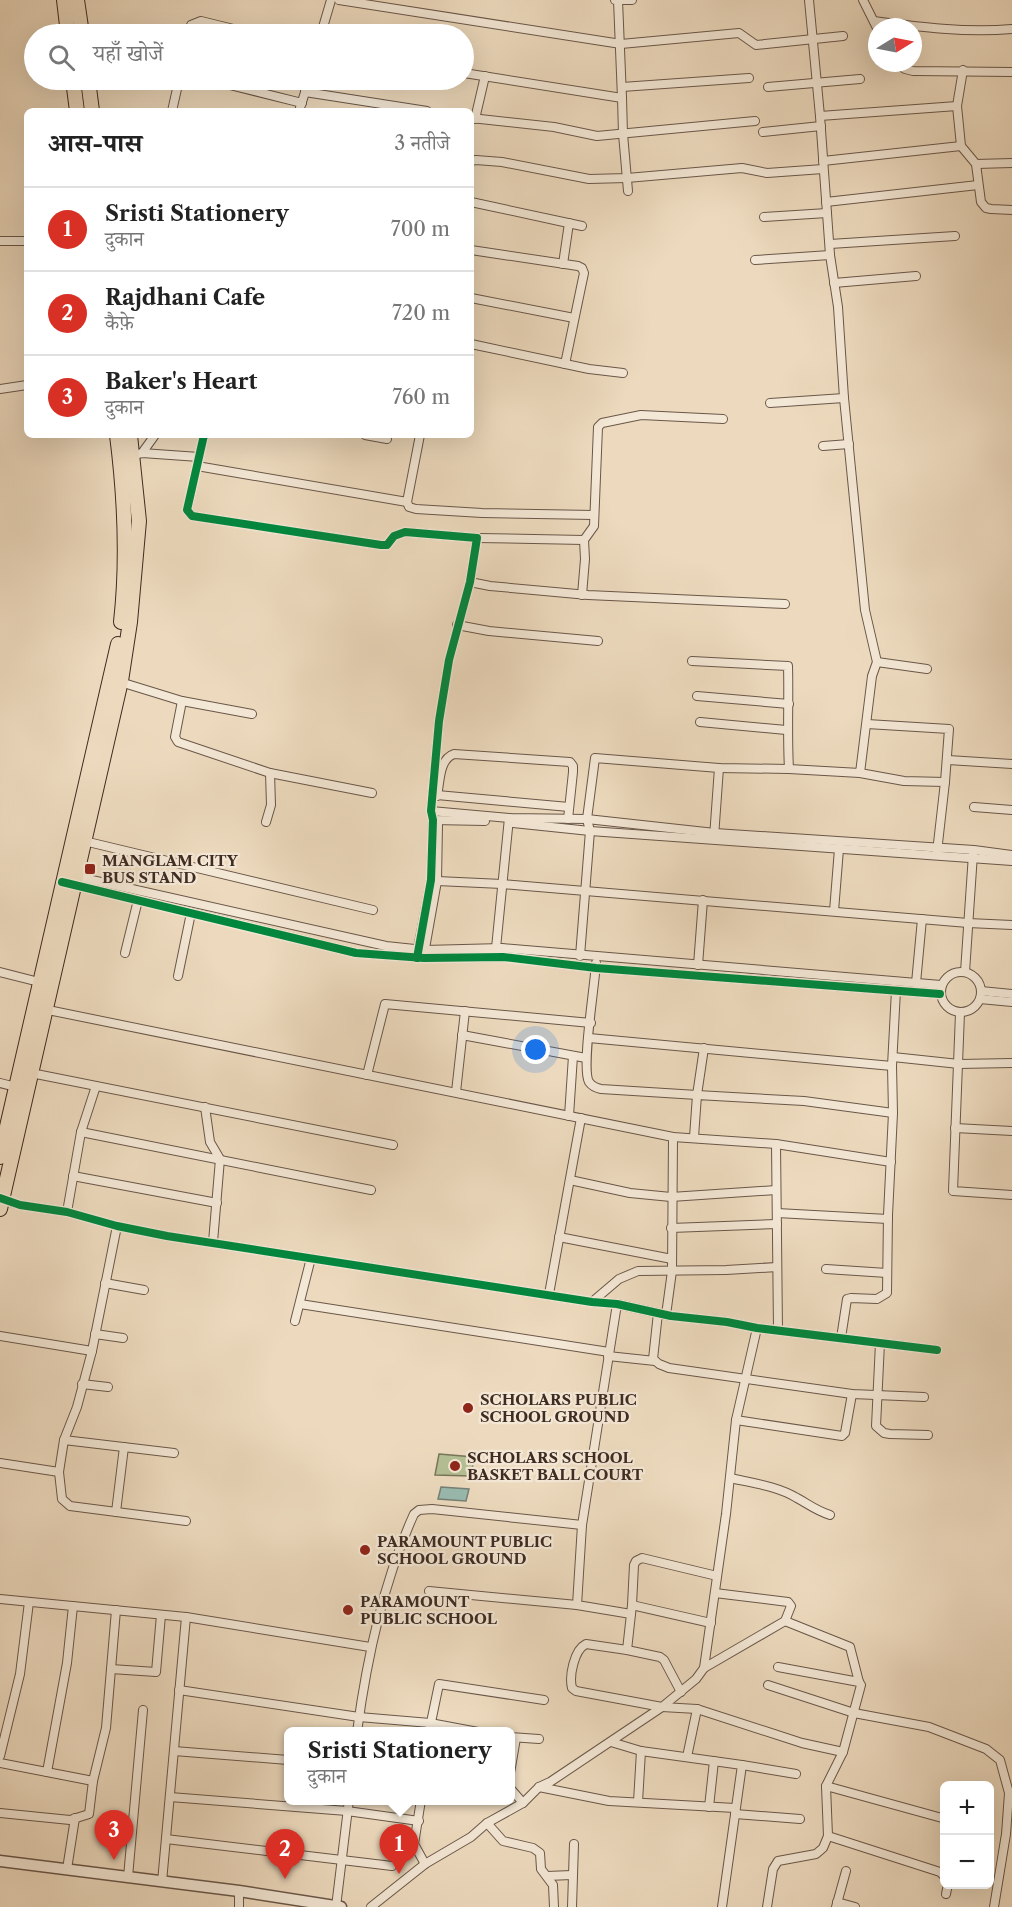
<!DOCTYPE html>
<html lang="hi">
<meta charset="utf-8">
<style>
:root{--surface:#fff;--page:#f2f2f2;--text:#222;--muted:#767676;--line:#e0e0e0;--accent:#d93025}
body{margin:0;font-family:"Libre Caslon Text","Noto Serif Devanagari",serif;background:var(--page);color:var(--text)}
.controls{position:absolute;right:18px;bottom:18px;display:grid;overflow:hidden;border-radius:9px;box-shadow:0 6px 24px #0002}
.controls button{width:54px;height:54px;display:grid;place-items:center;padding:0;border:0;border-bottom:2px solid var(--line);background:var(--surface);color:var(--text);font:30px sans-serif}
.compass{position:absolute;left:868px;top:18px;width:54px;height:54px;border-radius:50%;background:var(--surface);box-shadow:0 6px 24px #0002;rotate:80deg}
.you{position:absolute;left:536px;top:1050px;width:21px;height:21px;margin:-15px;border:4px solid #fff;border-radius:50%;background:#1a73e8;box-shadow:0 0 0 9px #1a73e833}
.badge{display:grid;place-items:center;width:39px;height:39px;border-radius:50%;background:var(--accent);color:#fff;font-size:20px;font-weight:700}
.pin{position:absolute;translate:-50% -50px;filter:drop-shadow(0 2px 3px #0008)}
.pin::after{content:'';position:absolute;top:32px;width:21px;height:18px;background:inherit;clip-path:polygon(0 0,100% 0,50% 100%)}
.popup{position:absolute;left:284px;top:1727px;width:231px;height:78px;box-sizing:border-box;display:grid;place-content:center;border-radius:9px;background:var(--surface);filter:drop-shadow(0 2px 4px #0005);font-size:20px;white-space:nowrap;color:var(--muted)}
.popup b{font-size:22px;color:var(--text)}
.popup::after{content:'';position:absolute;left:50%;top:100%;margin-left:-12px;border:12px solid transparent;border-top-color:var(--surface)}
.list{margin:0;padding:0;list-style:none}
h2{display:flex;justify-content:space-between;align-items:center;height:78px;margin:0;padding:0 24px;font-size:26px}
h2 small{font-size:20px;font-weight:400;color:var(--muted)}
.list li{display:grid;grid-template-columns:39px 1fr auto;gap:18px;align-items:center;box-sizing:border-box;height:84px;padding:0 24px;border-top:2px solid var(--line)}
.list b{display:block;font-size:22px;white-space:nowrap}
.list p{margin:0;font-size:20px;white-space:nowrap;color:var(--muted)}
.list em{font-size:20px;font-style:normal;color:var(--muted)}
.icon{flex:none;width:33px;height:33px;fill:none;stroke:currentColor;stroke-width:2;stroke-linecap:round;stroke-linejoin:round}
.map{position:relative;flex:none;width:1012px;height:1907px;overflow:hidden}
.search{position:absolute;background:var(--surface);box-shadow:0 6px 24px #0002;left:24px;top:24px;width:450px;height:66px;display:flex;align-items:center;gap:15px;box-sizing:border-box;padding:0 21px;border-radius:33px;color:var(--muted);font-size:22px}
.panel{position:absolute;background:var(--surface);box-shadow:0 6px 24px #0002;left:24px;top:108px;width:450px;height:330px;border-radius:9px}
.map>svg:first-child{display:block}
.green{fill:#b4c094;stroke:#79765b;stroke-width:1.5}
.water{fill:#99bbb1;stroke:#758178;stroke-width:1.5}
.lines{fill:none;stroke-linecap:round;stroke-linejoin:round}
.minor-casing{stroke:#6a5749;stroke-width:10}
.tertiary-casing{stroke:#6a5749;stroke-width:13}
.primary-casing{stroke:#3e2b22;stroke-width:16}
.minor{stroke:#f3e7d5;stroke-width:8}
.tertiary{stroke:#f3e7d5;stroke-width:10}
.primary{stroke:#eddabe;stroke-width:14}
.cycleway-casing{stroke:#f3e7d5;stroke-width:11}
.cycleway{stroke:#00873e;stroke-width:8}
.poi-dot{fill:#8f2418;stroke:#f3e7d5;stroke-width:2}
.labels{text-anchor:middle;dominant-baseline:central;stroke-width:4.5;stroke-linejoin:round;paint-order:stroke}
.poi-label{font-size:15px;font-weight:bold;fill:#3e2b22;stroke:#f3e7d5;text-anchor:start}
</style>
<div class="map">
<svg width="1012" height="1907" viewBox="0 0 1012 1907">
<rect width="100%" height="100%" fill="#eddabe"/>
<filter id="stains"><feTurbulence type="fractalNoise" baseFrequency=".00333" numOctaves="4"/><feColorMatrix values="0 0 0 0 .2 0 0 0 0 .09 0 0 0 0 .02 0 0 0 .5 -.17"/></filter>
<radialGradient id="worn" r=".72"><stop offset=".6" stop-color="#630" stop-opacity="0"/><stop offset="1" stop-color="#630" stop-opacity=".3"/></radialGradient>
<!-- green -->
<polygon class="green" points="439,1454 474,1457 471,1476 435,1475"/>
<!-- water -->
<polygon class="water" points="441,1487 469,1489 466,1501 438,1499"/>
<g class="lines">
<defs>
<g id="minor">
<polyline points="339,0 621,44 739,33 756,45 843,36"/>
<polyline points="615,0 632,0"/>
<polyline points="809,0 820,116 830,255 838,307 844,398 865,610 877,662"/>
<polyline points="863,0 877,28"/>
<path d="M874 21C919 27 966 33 1012 29"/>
<polyline points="189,34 191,25 201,21 254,34"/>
<polyline points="321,34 331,0"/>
<polyline points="895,63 905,69 913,71 1012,72"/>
<polyline points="963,70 957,106 961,146 976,164 981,202 986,208 991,209 1012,210"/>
<polyline points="464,73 622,98 618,0"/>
<polyline points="210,80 302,103"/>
<polyline points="622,87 749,78"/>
<polyline points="768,87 860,79"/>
<polyline points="305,92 427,111"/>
<polyline points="622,98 623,134 628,191"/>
<polyline points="172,111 179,80"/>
<polyline points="299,111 309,80"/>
<polyline points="820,116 957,106"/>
<polyline points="471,118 554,127 597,136 755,121"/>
<polyline points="475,119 485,76"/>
<polyline points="763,132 821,126"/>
<polyline points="471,161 476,160 502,162 589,179 627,178 742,168 767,173 823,169"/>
<polyline points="823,161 961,146"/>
<polyline points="976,164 1012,163"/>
<polyline points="471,202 582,226"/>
<polyline points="826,202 978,185"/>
<polyline points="764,217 827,213"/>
<polyline points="0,241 27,241"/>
<polyline points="830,244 955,236"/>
<polyline points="471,250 578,266 582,268 584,273 565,364"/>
<polyline points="755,260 830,255"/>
<polyline points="563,264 569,223"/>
<polyline points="834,283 916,276"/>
<polyline points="471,298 574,318"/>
<polyline points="471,344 589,369 623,373"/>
<polyline points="0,389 27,385"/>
<polyline points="770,403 844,398"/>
<polyline points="204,435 187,510 192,516 381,545 387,545 394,536 405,532 477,538 470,582 449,660 439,721 431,811 433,820 431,880 417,954"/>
<polyline points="365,435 387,439"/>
<polyline points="420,435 407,502 409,507 416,509 482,513 594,515"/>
<polyline points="823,446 849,444"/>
<polyline points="142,453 155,435"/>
<polyline points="132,456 142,453 199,457"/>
<polyline points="197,466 407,502"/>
<polyline points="477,538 584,540 594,526 598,427 602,423 641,415 723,419"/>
<polyline points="470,582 490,586 588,595 785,604"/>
<polyline points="582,595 585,559 584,540"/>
<polyline points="457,625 489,631 598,641"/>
<path d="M692 661 788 666C789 700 787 734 789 769"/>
<polyline points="117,681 182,701 175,737 178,742 270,773 271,805 266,822"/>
<polyline points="697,696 789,704"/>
<polyline points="182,701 252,714"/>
<polyline points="700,722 786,730"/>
<polyline points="867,724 949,729 945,782"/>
<polyline points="948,760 1012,764"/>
<polyline points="270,773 372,793"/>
<polyline points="860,773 904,781 945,782 937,852"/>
<polyline points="437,795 569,807"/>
<path d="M437 796C440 782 439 759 454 754L570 762 573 766V772L568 819"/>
<polyline points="974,807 1012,810"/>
<polyline points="431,811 509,818 587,819 715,833 974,850 1012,855"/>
<polyline points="433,820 485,821"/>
<polyline points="513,823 590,831 1012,861"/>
<polyline points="714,837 719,768"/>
<polyline points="84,841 373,910"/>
<polyline points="74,876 386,946 424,950 502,948 941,985"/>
<polyline points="437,881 502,884 968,923 1012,925"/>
<polyline points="72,884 356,953 424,958 503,957 596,968 940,994"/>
<polyline points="834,911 839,849"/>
<polyline points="496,948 509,818"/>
<polyline points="125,953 138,900"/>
<polyline points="424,954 437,881 438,824"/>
<polyline points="580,956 590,831 587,819 595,758 719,768 789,769 860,773 872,676 877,662 927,669"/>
<path d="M596 963C595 984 581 1068 589 1082 592 1086 596 1088 601 1089L697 1095 704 1048"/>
<polyline points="698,965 703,900"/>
<circle cx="961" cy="992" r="20"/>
<polyline points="0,972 39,982"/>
<polyline points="965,972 973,854"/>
<polyline points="178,976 191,913"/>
<polyline points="916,983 922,919"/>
<polyline points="981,991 1012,994"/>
<polyline points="980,999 1012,1002"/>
<polyline points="43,1009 673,1137 776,1144 891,1162"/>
<polyline points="960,1013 953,1191 1012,1195"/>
<polyline points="462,1035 586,1058"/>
<polyline points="589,1038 892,1066"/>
<polyline points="893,1057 959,1064 1012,1063"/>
<polyline points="31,1073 393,1145"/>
<polyline points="367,1075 385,1004 591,1023"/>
<polyline points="0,1083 20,1088"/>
<polyline points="456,1092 465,1011"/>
<polyline points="205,1107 210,1142 220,1159 213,1242"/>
<polyline points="569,1116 573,1056"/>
<polyline points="955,1128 1012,1131"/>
<polyline points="81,1132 371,1190"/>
<polyline points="694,1137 697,1095 804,1101 893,1113"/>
<polyline points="776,1144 778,1330"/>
<polyline points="73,1176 217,1203"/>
<polyline points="570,1180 630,1193 671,1197 776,1190"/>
<polyline points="0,1199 20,1205 67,1212 117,1226 167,1236 592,1302 617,1304 671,1316 727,1322 757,1328 937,1350"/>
<polyline points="67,1212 81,1132 96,1086"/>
<polyline points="777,1213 888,1219"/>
<polyline points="671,1228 777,1224"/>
<polyline points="559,1237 672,1259"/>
<polyline points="826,1269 887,1273"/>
<polyline points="105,1283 144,1290"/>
<polyline points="549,1294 581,1118"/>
<polyline points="592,1302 619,1279 638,1271 726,1270 777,1267"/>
<polyline points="300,1304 609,1352"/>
<polyline points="617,1304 582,1525 577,1605 631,1614"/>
<polyline points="658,1313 653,1359 659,1364 669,1368 852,1394 924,1397"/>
<polyline points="666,1315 672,1271 673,1137"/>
<polyline points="295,1321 311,1258"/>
<polyline points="95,1334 123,1338"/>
<polyline points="0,1336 92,1351"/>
<polyline points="841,1338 847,1299 851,1298 877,1299 887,1293 888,1215 893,1113 892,1066 896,990"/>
<polyline points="880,1343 876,1426 884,1433 890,1434 928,1435"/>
<polyline points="608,1356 655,1361"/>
<polyline points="82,1384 108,1387"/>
<polyline points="736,1420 842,1436 845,1433 852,1394"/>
<polyline points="64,1440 77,1407 92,1351 117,1226"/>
<polyline points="174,1453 64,1440 59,1472 62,1499 70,1506 186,1521"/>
<polyline points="0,1463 59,1472"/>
<path d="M730 1478C752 1483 777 1486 797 1498 810 1505 815 1510 830 1515"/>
<polyline points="116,1512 124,1447"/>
<polyline points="429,1591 577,1605"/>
<polyline points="0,1599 186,1617 370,1647"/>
<polyline points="632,1605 634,1565 636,1561 642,1558 717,1576"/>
<polyline points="785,1621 850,1647 859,1682"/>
<polyline points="627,1650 632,1605 711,1623"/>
<polyline points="704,1668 785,1621 791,1606 788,1602 715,1593"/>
<polyline points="111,1669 156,1672 161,1615"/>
<polyline points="768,1685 854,1713 929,1727 986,1749 1000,1760 1009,1793 1006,1834 994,1907"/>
<polyline points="179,1690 359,1717 430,1723 478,1732"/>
<path d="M681 1692 664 1660 660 1657 627 1650 586 1644C574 1650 569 1676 572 1688L576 1691 662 1707 697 1709 802 1743 843 1752"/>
<path d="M357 1732C367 1657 383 1582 414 1514L419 1510 432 1509 582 1525"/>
<polyline points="429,1732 439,1684 544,1700"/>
<polyline points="510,1737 539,1739"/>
<polyline points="611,1742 641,1751 742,1765 722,1907"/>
<polyline points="174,1751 288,1760"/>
<polyline points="0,1756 20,1674 29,1602"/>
<polyline points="687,1757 697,1709"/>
<polyline points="0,1763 93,1781"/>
<polyline points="742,1765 796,1774"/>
<polyline points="47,1772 67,1663 73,1606"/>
<polyline points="510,1773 516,1738"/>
<polyline points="826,1786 942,1818"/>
<polyline points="539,1787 609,1801 735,1808"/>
<polyline points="510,1788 523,1803"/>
<polyline points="170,1797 347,1811 419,1821"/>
<polyline points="421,1800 414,1844 425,1864"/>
<polyline points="638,1802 641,1751"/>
<polyline points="709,1807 714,1761"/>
<polyline points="0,1813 70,1820 89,1814 93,1781 106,1728 116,1610"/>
<polyline points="735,1814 800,1819"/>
<polyline points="487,1823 503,1841 533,1848 540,1853 541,1869 553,1885 554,1907"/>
<polyline points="828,1836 940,1872 944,1876"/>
<polyline points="166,1839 392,1866"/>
<polyline points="67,1869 75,1818"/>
<polyline points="547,1876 572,1875"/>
<polyline points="128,1877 143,1710"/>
<polyline points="162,1882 186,1617"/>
<polyline points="946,1894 948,1884"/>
<polyline points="837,1902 855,1907"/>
<polyline points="239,1907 239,1891"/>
<polyline points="336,1907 349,1800"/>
<polyline points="371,1907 425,1864 471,1837 487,1823 523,1803 539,1787 550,1782 662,1707 696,1679 704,1668 726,1514 736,1420 757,1328"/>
<polyline points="572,1907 574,1844"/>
<polyline points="767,1907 773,1869 778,1861 816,1854 823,1848 828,1836 826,1786 843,1752 861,1685 859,1682 778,1667"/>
<polyline points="836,1907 846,1871"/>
</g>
<polyline id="tertiary" points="0,1861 239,1891 341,1907"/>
<g id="primary">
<polyline points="64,0 68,34"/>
<polyline points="77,0 82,34"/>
<polyline points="73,80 77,111"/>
<polyline points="88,80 92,111"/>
<path d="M117 435C125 498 128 559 121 622"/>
<polyline points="0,1157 118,644"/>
<polyline points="0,1209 121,681 130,622 139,521 130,435"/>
</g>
</defs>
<!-- minor casing -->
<use href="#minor" class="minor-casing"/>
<!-- tertiary casing -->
<use href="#tertiary" class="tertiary-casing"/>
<!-- primary casing -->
<use href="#primary" class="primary-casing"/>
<!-- minor -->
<use href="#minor" class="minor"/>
<!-- tertiary -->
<use href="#tertiary" class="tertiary"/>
<!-- primary -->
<use href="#primary" class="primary"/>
<defs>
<g id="cycleway">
<polyline points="204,435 187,510 192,516 381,545 387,545 394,536 405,532 477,538 470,582 449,660 439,721 431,811 433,820 431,880 417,958"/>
<polyline points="62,882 356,953 424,958 503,957 596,968 940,994"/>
<polyline points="0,1198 20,1205 67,1212 117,1226 167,1236 592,1302 617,1304 671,1316 727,1322 757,1328 937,1350"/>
</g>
</defs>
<!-- cycleway casing -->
<use href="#cycleway" class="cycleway-casing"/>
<!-- cycleway -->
<use href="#cycleway" class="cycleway"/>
</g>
<!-- markers -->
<g class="poi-dot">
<rect x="84" y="863" width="12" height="12" rx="3"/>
<circle cx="468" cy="1408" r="6"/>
<circle cx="455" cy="1466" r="6"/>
<circle cx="365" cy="1550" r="6"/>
<circle cx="348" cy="1610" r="6"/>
</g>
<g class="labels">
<!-- poi labels -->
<g class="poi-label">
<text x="102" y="860">MANGLAM CITY<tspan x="102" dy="17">BUS STAND</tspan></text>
<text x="480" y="1399">SCHOLARS PUBLIC<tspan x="480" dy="17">SCHOOL GROUND</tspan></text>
<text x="467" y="1457">SCHOLARS SCHOOL<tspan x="467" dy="17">BASKET BALL COURT</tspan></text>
<text x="377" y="1541">PARAMOUNT PUBLIC<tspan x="377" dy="17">SCHOOL GROUND</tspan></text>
<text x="360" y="1601">PARAMOUNT<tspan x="360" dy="17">PUBLIC SCHOOL</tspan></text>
</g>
</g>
<rect width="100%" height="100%" filter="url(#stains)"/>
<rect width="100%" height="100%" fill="url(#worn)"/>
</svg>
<div class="controls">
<button>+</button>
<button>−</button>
</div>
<svg class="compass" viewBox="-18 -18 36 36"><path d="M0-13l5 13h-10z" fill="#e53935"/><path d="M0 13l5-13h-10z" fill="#767676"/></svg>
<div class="you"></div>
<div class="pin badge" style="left:399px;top:1874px">1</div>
<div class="popup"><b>Sristi Stationery</b>दुकान</div>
<div class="pin badge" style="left:285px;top:1879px">2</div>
<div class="pin badge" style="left:114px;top:1860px">3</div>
<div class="search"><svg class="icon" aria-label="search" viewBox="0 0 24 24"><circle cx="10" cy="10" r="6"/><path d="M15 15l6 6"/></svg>यहाँ खोजें</div>
<section class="panel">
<h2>आस-पास<small>3 नतीजे</small></h2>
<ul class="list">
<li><span class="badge">1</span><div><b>Sristi Stationery</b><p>दुकान</p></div><em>700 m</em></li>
<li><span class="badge">2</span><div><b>Rajdhani Cafe</b><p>कैफ़े</p></div><em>720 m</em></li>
<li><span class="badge">3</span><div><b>Baker's Heart</b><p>दुकान</p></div><em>760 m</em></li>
</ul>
</section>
</div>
